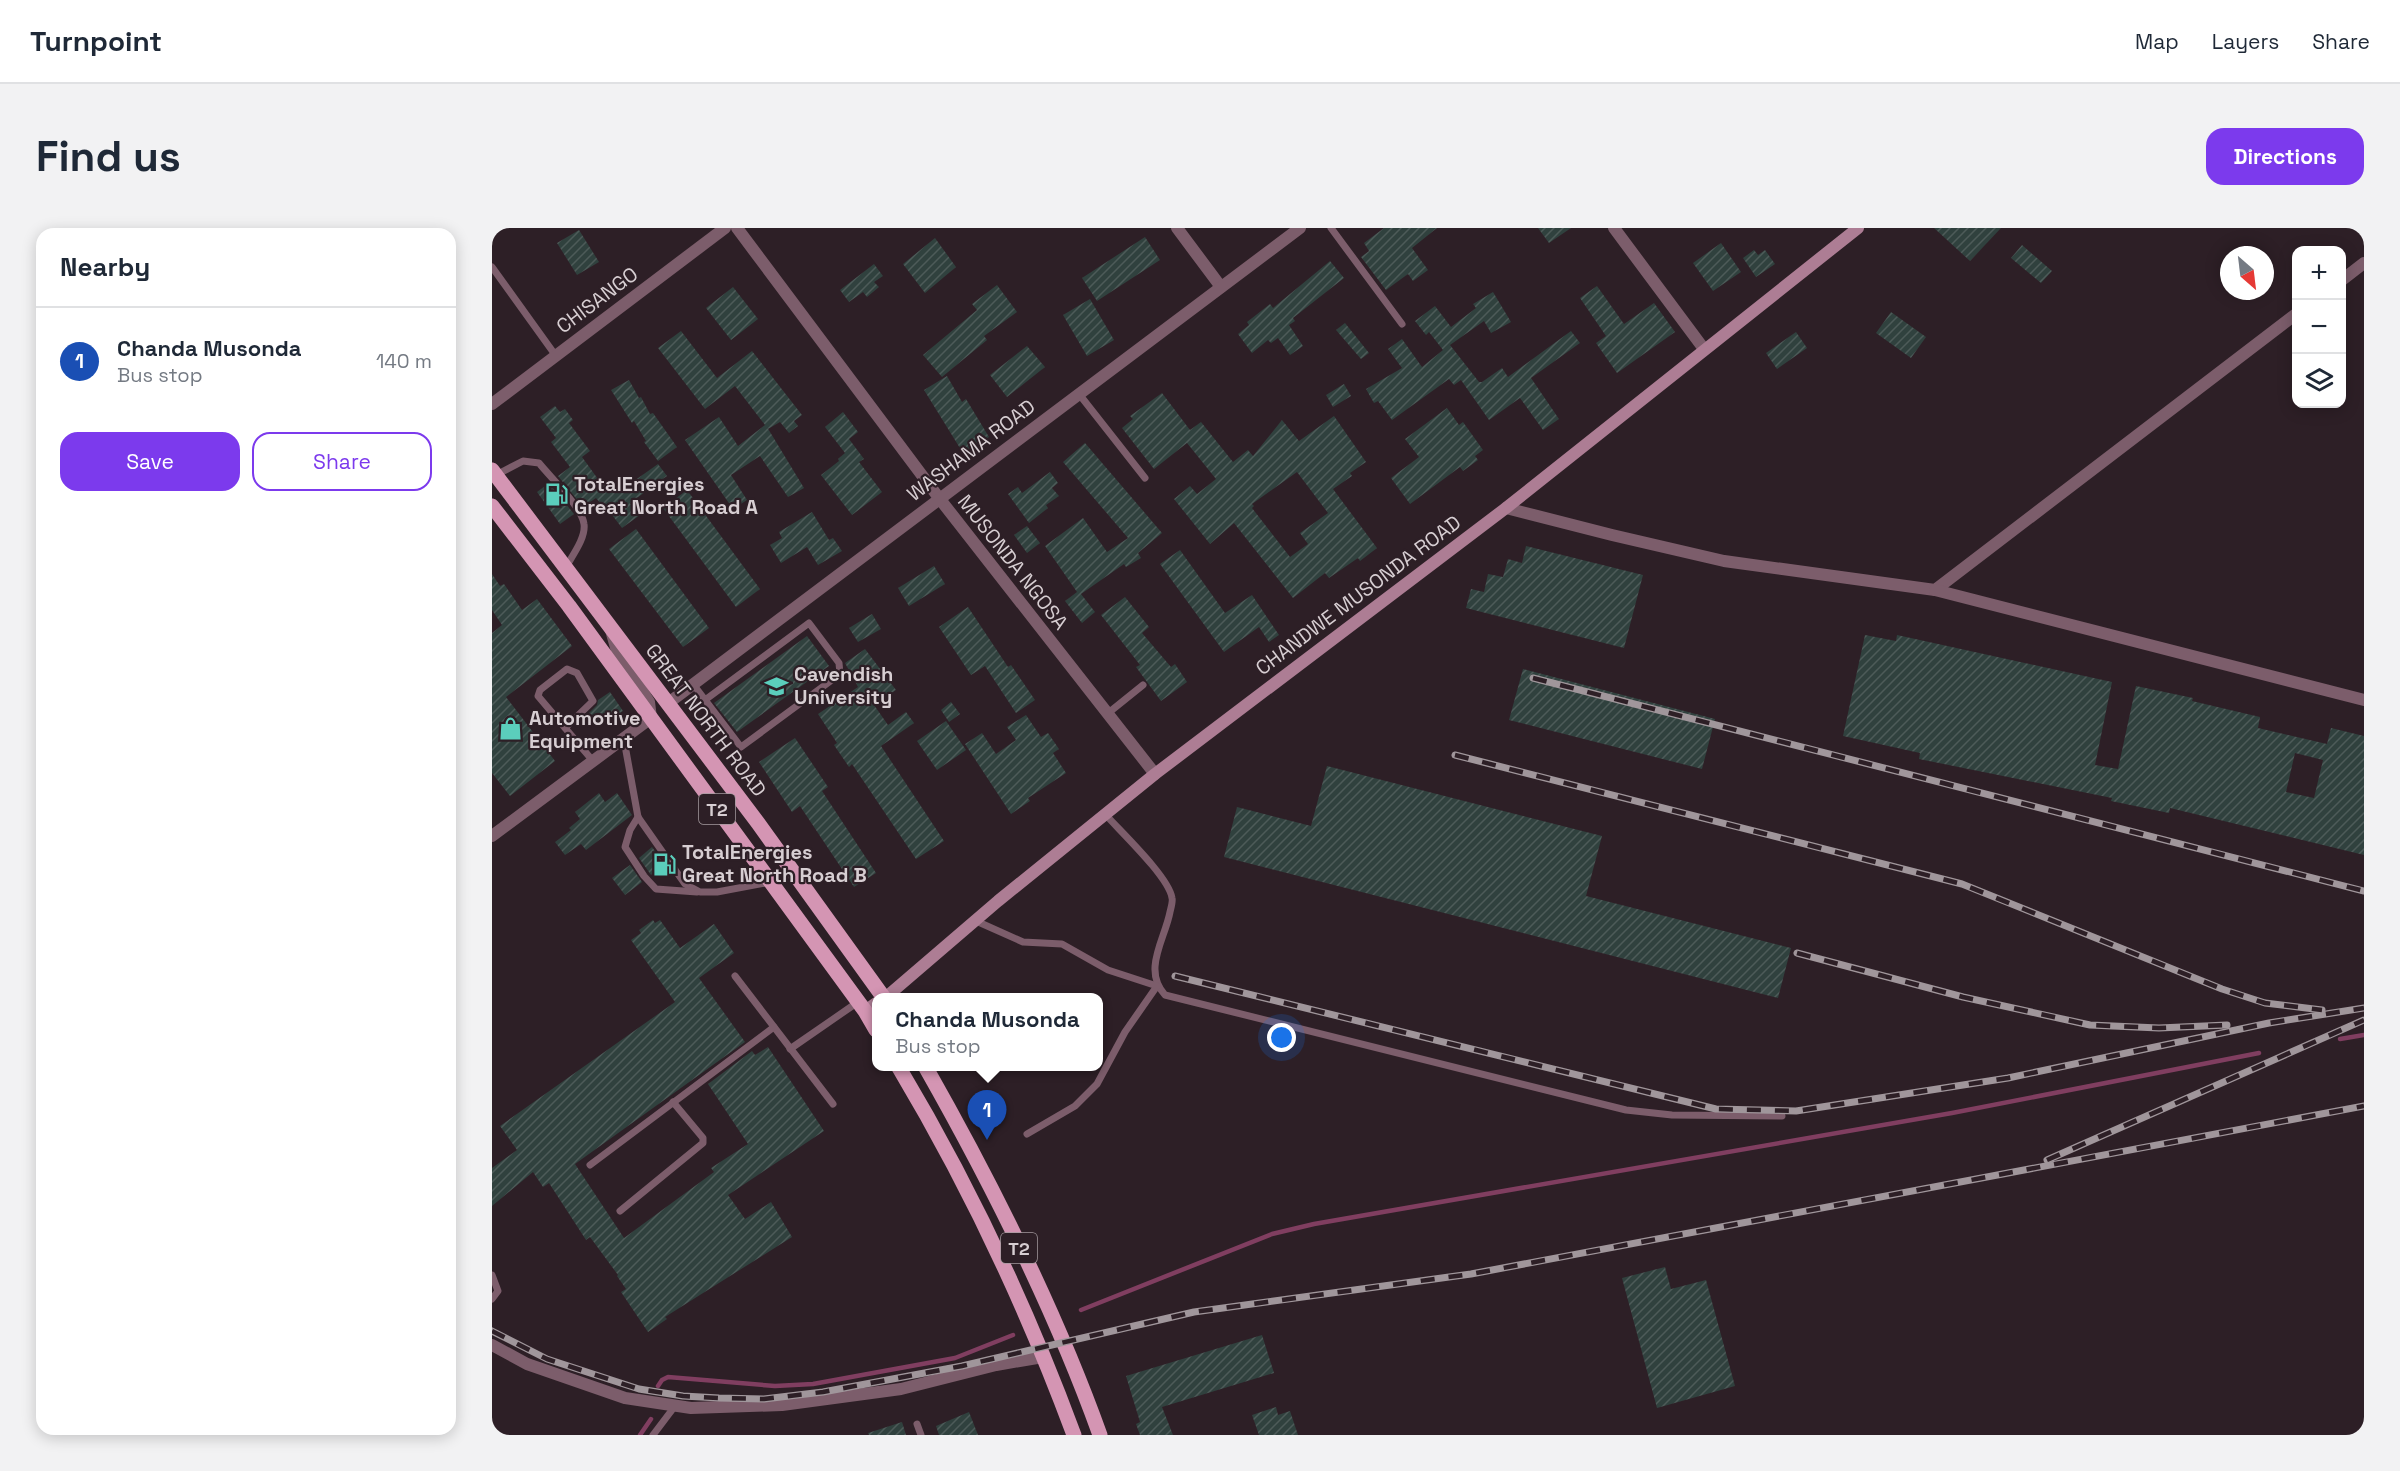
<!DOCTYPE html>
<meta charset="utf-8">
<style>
:root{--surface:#fff;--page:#f2f2f3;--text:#1f2937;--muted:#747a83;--line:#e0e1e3;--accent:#7c3aed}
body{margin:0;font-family:"Space Grotesk",sans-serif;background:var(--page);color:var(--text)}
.controls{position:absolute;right:18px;top:18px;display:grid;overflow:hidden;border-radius:12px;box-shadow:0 3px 15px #0003}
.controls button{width:54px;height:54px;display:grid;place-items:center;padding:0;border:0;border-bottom:2px solid var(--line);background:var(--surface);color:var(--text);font:30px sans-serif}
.compass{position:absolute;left:1728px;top:18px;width:54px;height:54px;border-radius:50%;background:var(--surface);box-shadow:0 3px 15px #0003;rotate:152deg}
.you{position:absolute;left:790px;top:810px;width:21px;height:21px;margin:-15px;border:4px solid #fff;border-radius:50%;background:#1a73e8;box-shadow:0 0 0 9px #1a73e833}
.badge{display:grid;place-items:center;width:39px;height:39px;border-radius:50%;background:var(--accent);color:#fff;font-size:20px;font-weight:700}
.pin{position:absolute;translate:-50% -50px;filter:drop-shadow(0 2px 3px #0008)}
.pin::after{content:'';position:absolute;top:32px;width:21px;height:18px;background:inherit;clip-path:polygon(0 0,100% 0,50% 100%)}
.popup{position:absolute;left:380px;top:765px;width:231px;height:78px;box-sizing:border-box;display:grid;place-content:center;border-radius:12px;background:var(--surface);filter:drop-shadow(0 2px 4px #0005);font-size:20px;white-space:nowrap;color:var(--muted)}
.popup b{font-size:22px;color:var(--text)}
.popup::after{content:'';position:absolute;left:50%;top:100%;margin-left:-12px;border:12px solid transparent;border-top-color:var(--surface)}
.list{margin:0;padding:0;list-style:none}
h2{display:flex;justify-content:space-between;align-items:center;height:78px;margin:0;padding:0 24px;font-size:26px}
h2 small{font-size:20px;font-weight:400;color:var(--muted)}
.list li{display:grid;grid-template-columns:39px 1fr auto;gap:18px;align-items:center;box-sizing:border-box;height:108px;padding:0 24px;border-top:2px solid var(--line)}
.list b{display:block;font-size:22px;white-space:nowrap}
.list p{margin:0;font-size:20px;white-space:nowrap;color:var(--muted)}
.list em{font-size:20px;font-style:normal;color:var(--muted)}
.actions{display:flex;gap:12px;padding:18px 24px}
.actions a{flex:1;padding:14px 0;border:2px solid var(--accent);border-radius:18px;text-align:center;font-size:21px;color:var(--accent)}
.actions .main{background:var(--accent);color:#fff}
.icon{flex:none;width:33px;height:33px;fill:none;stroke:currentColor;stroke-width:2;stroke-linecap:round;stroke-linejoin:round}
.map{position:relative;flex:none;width:1872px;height:1207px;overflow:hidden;border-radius:18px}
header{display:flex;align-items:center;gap:36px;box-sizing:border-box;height:84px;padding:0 30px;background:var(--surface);border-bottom:2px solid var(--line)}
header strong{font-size:28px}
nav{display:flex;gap:33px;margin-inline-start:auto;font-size:21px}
.intro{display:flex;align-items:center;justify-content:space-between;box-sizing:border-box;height:144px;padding:0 36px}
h1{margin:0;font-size:42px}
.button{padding:15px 27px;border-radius:18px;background:var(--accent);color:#fff;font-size:21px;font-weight:700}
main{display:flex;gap:36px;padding:0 36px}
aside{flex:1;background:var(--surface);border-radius:18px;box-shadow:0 3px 15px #0003}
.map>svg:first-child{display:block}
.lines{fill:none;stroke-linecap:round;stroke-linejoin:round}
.stream{stroke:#803e60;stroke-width:4.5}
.building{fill:url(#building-hatch);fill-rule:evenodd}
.lane{stroke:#7c5d6b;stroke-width:7}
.street{stroke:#7c5d6b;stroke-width:12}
.secondary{stroke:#ad7d94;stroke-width:12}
.primary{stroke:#d495b3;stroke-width:15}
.rail-casing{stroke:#a0969b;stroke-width:7}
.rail{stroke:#2d1f26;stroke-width:4.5;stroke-dasharray:14;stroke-linecap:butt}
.labels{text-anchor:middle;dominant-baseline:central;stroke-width:4.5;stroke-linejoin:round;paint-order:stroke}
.shield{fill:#2d1f26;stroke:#a49a9e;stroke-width:1.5}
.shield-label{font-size:18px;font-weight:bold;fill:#d7ced2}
.street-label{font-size:20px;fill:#d7ced2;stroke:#2d1f26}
.poi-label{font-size:20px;font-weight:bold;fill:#d7ced2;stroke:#2d1f26;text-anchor:start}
</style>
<header>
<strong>Turnpoint</strong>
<nav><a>Map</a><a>Layers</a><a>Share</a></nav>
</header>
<div class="intro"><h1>Find us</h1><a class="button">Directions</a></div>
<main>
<aside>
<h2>Nearby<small></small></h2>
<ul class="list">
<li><span class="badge" style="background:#1a4fb4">1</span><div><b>Chanda Musonda</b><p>Bus stop</p></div><em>140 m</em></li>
</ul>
<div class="actions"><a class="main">Save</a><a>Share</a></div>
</aside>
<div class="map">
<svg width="1872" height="1207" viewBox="0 0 1872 1207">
<defs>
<pattern id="building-hatch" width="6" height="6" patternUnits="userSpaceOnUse" patternTransform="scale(1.5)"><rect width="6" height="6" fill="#30413e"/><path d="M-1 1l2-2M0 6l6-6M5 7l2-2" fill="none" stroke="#4d5b59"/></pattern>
</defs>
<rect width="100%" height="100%" fill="#2d1f26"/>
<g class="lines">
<!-- stream -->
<g class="stream">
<polyline points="1848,811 1872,807"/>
<polyline points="589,1082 780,1006 822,996 1460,885 1767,825"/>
<polyline points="166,1158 170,1152 176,1149 283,1158 321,1156 463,1130 521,1107"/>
<polyline points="148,1207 159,1191"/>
</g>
</g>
<!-- building -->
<g class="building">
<polygon points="892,0 945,0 920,20 936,42 921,53 916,46 894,62 869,29 877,23 872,15"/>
<polygon points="1046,0 1079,0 1057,15"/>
<polygon points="1442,0 1509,0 1478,33"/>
<polygon points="87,2 107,34 85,47 65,15"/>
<polygon points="653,9 668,32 605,73 590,50"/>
<polygon points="443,10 464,39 433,65 411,36"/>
<polygon points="1229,15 1249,44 1221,63 1201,35"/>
<polygon points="1530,17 1560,43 1549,55 1519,30"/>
<polygon points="1262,22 1266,27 1273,22 1283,36 1264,49 1251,30"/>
<polygon points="838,33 852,50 801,90 803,93 797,97 811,118 798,127 786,110 779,115 776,112 760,125 746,106 757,97 755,94 778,76 781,80"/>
<polygon points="382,36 391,48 382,54 387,59 375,69 371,64 357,74 348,62"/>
<polygon points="505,57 525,84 492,108 495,112 450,149 431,127 485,82 480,76"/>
<polygon points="1105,58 1132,96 1162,75 1183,104 1125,145 1104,115 1114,108 1088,70"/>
<polygon points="241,59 266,91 239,112 214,80"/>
<polygon points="1001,64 1019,94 999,105 992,93 958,117 987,154 990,154 1010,140 1016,149 1079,103 1088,115 1039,150 1067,191 1051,202 1028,170 997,192 969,152 962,157 957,151 900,192 886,173 882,175 874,161 910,140 896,121 910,111 930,139 951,122 937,104 934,107 923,93 943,78 959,99 984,80 981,76"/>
<polygon points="598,71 622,112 595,128 571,87"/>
<polygon points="1399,84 1434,109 1419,130 1384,105"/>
<polygon points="853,95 877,125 869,131 844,102"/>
<polygon points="189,103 225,150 260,123 310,187 302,193 306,198 297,205 288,194 276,201 275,199 312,260 296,269 268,228 239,247 255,272 241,281 193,212 227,189 246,218 273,197 243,158 213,181 166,120"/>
<polygon points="1304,104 1315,120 1285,141 1274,125"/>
<polygon points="535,118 553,139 515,169 498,147"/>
<polygon points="455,148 470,174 474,171 497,209 471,225 432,162"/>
<polygon points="137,152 147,170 149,169 158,186 161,185 185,219 166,233 152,214 154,213 142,193 140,195 119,162"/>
<polygon points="852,156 859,168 841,179 834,167"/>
<path d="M670 165 698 202 709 194 741 234 756 222 761 228 790 192 807 213 842 188 874 234 858 245 860 248 841 261 885 320 868 333 866 330 837 350 833 345 801 370 742 295 718 316 682 271 698 258 705 266 724 251 695 215 662 241 630 200 641 191 638 188ZM805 244 836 285 808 305 816 316 798 329 760 280 762 278 760 276Z"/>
<polygon points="63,178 68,184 73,181 81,192 77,195 98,223 90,229 111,258 117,254 125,265 166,236 175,248 138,275 148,287 130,300 111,275 109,276 104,270 91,279 66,248 78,239 59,214 64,210 48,189"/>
<polygon points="955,180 967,197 971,194 991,222 983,228 986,232 971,243 968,239 918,276 899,250 927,229 913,211"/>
<polygon points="351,184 366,204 357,211 372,231 367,234 390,264 360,287 329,247 347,233 346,231 353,225 333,199"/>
<polygon points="593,215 670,305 646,325 649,330 634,339 632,336 589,366 603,384 590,395 573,373 585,364 553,318 591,290 615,324 636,310 571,234"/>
<polygon points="558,244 566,255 560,260 567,268 554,277 556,280 537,295 516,266 526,259 530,265"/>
<polygon points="57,255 82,286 68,296 45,264"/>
<polygon points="195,262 268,361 244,379 171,280"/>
<polygon points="320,284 337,312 341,310 350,323 326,337 315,319 289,335 278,317 290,310 287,304"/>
<polygon points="535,298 548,315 535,325 522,307"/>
<polygon points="144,301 217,400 191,419 117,321"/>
<polygon points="1034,318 1151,347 1132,420 974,380 979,361 992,364 996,346 1011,349 1016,331 1030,335"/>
<polygon points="688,322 733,385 760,367 787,407 777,414 767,399 732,424 668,336"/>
<polygon points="442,338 453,356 417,378 406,360"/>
<polygon points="0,346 8,358 12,356 30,382 45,371 80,418 14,469 63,533 18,568 0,545 0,405 10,397 0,382"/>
<polygon points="633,369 657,399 650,405 679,439 683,436 695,454 669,473 644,439 648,437 609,387"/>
<polygon points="476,379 516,439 519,437 543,472 524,485 493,438 479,447 447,399"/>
<polygon points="380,386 389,401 366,414 357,400"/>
<path d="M1373 407 1404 413 1405 407 1620 454 1603 537 1626 541 1644 458 1701 470 1700 473 1768 489 1766 500 1835 516 1839 500 1872 508V627L1678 580 1677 585 1619 573 1620 570 1427 531 1428 525 1351 508ZM1803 525 1831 532 1822 570 1794 564Z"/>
<polygon points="315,408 337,438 245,504 222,475"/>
<polygon points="373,421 404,462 382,477 396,497 414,484 422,495 389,518 452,613 424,631 360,536 357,539 342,517 345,515 326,486 366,459 353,435"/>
<polygon points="1031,441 1223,491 1210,541 1017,492"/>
<polygon points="118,464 131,483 107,499 97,485 105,477 106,472"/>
<polygon points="459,474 468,486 457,494 449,482"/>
<polygon points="534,487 549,509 556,505 567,521 561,525 574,545 536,570 538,573 519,586 473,516 490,505 504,526 524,512 515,499"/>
<polygon points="454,493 474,522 445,542 425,513"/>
<polygon points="303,510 336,559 330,563 384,645 362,659 308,578 300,584 267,534"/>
<polygon points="835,538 1110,608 1094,668 1299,720 1286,770 732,629 745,579 819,598"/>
<polygon points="107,565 113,574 125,565 140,587 94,622 89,616 73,627 63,614 79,602 77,600 88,591 83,584"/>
<polygon points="160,619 172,636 159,647 147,630"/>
<polygon points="138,637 150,654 133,667 120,650"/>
<polygon points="161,692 163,695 168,692 188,720 222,696 242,725 207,750 253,814 83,936 132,1010 222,944 219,940 256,916 216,856 260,823 263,827 276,819 332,903 236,967 253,991 279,974 300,1009 173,1089 175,1091 156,1104 129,1064 134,1061 125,1048 126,1047 98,1009 94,1012 57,955 51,959 41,944 0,978 0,940 25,922 8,898 183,774 139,712 149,705 147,702"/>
<polygon points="1173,1039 1179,1061 1214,1052 1243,1158 1165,1180 1130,1050"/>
<polygon points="770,1107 782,1145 670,1179 681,1207 648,1207 644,1196 648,1194 634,1148"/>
<polygon points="784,1179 786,1187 798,1183 806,1207 767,1207 760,1187"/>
<polygon points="477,1184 486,1207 447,1207 444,1198"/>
<polygon points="410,1194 414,1207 377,1207 376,1205"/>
</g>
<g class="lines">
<!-- lane -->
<g class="lane">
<polyline points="839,0 910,96"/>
<polyline points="0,39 64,128"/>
<polyline points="587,166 653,250"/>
<path d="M4 247 31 233 47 235C58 249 90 279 92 296 94 310 80 328 74 339"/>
<polyline points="201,456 249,519 348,446 347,435 317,395 213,472"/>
<polyline points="615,486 651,457"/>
<polyline points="73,500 101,473 85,445 75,441 48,462 46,468 101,533"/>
<polyline points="132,512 146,589 193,656 208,664 225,664 279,654"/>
<path d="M613 586C628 603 677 649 680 670 681 673 679 680 678 684 673 711 650 742 673 767L1134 882 1180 887 1290 888"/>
<polyline points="146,589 138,602 133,619 152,648 164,661 205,664"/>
<polyline points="484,693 531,714 570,716 616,742 665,758 633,804 605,856 583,878 535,906"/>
<polyline points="243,748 341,876"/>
<polyline points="298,821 366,774"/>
<polyline points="98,937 282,799"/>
<polyline points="128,983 211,915 211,910 181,874"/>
<polyline points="0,1047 6,1063 0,1071"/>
<polyline points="425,1196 429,1207"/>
<polyline points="161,1207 183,1178"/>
</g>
<!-- street -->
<g class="street">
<polyline points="245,0 447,270 663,546"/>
<polyline points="685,0 729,59"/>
<polyline points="1122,0 1212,121"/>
<polyline points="1850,52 1872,35"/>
<polyline points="0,176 233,0"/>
<polyline points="1014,280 1120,307 1232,333 1443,362 1804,86"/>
<polyline points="1443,362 1872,472"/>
<polyline points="175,476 808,0"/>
<polyline points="0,608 159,490 157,474 125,423 119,402"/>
<polyline points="0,1117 35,1136 133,1170 199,1180 290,1177 409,1161 504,1137 551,1129"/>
</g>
<!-- secondary -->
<g class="secondary">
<polyline points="393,770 506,673 663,546 1014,280 1366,0"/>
<polyline points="373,783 384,775"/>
<polyline points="1870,1207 1872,1207"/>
</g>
<!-- primary -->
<g class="primary">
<polyline points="0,242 266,595 392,770"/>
<polyline points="0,278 77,378 373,783 384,802"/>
<path d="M406 838C476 955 535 1080 582 1207"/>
<path d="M433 838C500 956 562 1079 608 1207"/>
</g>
<defs>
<g id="rail">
<polyline points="1041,450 1872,663"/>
<polyline points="963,527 1470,656 1730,761 1773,775 1830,782"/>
<polyline points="1305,725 1471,769 1598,797 1667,800 1735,797"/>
<polyline points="683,748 1224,881 1304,883 1516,850 1777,795 1872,780"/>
<polyline points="1555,932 1872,792"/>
<polyline points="0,1103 55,1131 147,1161 191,1168 227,1170 272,1171 331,1164 470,1138 702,1084 979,1046 1872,878"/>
</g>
</defs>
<!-- rail casing -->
<use href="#rail" class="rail-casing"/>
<!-- rail -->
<use href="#rail" class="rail"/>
</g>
<!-- icons -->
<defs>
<symbol id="fuel-bare" viewBox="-9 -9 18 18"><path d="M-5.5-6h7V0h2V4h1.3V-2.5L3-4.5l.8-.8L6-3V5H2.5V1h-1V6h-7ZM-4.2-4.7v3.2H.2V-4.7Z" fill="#5bcebc" stroke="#2d1f26" stroke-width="2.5" paint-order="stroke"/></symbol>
<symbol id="university-bare" viewBox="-9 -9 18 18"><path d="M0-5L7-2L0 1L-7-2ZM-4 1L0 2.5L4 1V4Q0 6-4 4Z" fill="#5bcebc" stroke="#2d1f26" stroke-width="2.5" paint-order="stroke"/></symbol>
<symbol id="shop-bare" viewBox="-9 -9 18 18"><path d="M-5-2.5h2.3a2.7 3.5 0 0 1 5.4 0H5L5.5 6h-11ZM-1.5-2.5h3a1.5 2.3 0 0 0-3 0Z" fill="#5bcebc" stroke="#2d1f26" stroke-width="2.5" paint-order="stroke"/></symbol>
</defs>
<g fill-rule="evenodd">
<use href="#fuel-bare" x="48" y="250" width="33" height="33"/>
<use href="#university-bare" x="268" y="442" width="33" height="33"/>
<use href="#shop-bare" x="2" y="484" width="33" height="33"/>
<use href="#fuel-bare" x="156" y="620" width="33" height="33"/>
</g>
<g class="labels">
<!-- shield labels -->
<g class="shield">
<rect x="207" y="566" width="36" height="30" rx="4.5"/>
<rect x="509" y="1005" width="36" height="30" rx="4.5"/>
</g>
<g class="shield-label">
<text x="225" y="581">T2</text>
<text x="527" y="1020">T2</text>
</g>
<!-- street labels -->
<g class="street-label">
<text transform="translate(105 72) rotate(-37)">CHISANGO</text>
<text transform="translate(479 222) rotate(-37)">WASHAMA ROAD</text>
<text transform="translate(521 334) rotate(52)">MUSONDA NGOSA</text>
<text transform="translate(866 367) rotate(-37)">CHANDWE MUSONDA ROAD</text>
<text transform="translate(214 492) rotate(53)">GREAT NORTH ROAD</text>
</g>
<!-- poi labels -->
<g class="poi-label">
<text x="82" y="256">TotalEnergies<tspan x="82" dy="23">Great North Road A</tspan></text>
<text x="302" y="446">Cavendish<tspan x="302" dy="23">University</tspan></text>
<text x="37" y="490">Automotive<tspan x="37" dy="23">Equipment</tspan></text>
<text x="190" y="624">TotalEnergies<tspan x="190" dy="23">Great North Road B</tspan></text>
</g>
</g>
</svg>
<div class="controls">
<button>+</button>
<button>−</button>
<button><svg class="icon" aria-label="layers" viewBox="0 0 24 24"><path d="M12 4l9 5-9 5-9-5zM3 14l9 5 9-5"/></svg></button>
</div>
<svg class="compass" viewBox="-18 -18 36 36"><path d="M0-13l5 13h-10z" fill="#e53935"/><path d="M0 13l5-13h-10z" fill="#747a83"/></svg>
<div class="you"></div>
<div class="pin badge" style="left:495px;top:912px;background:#1a4fb4">1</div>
<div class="popup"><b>Chanda Musonda</b>Bus stop</div>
</div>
</main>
